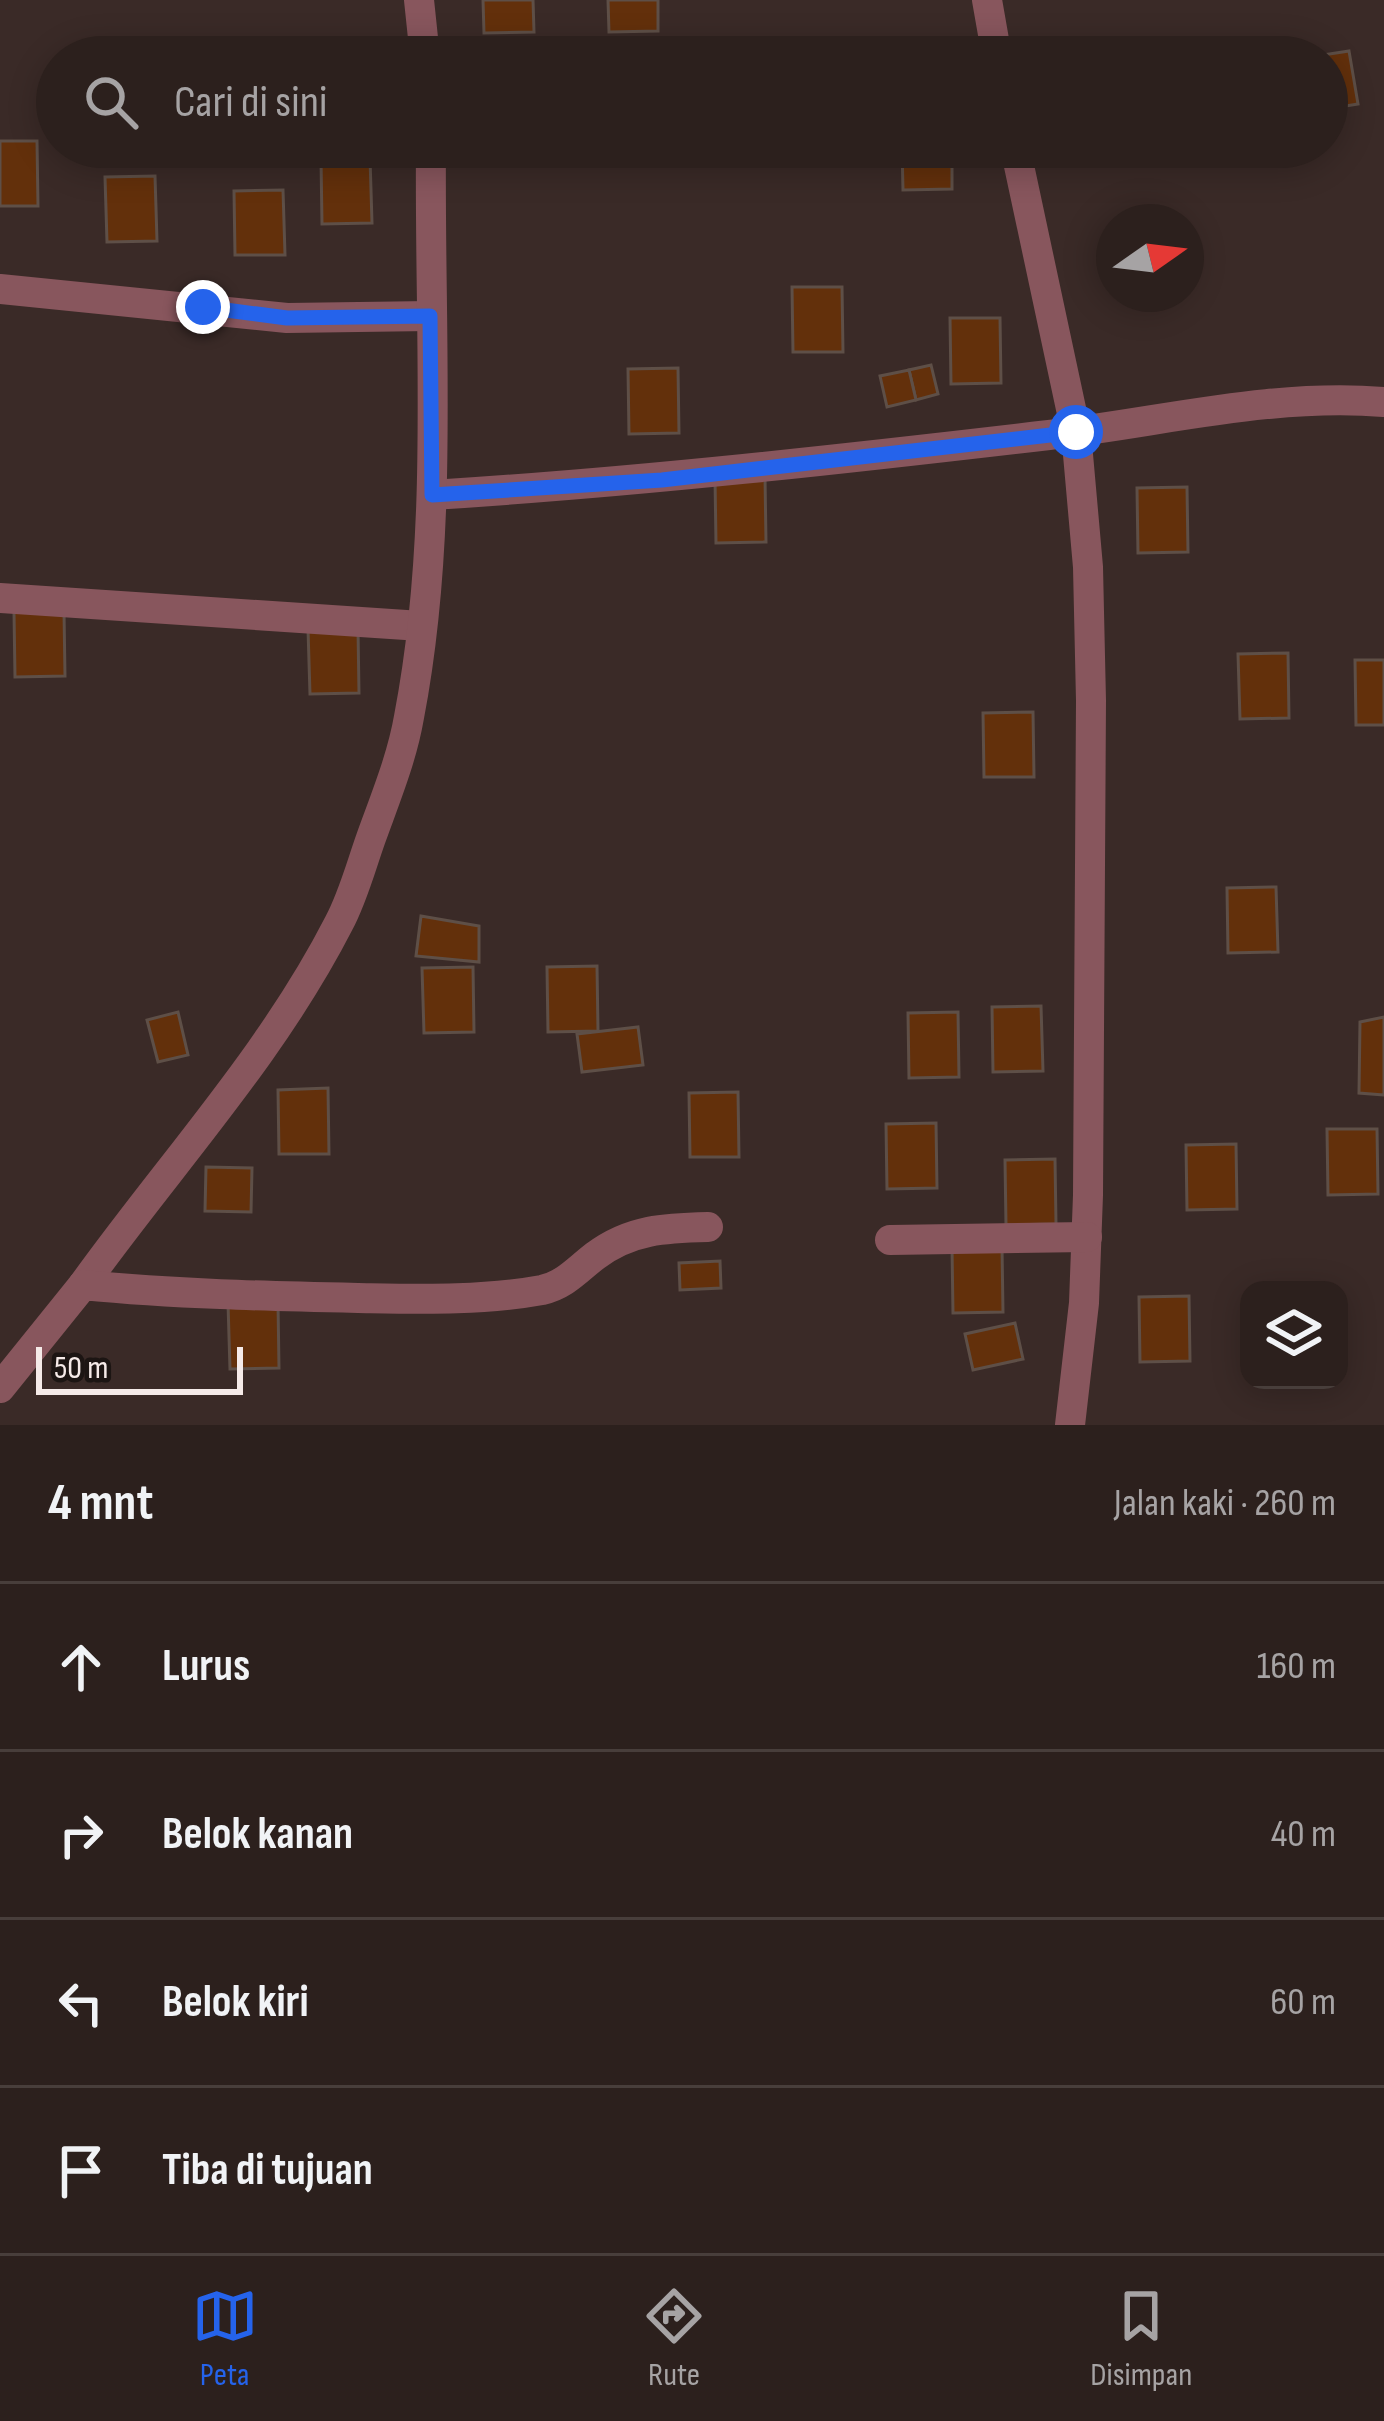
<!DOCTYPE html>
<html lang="id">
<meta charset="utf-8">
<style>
:root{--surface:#2c201d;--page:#342826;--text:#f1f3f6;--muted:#a6a3a4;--line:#483e3b;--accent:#2563eb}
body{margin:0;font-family:"Sofia Sans Condensed",sans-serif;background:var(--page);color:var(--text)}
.controls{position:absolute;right:36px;bottom:36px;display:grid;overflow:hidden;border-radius:24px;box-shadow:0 6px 30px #0003}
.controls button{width:108px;height:108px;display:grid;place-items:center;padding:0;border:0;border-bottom:3px solid var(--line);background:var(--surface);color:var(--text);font:60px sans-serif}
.compass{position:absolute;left:1096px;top:204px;width:108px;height:108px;border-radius:50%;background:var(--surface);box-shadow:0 6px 30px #0003;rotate:76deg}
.scale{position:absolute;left:36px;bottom:30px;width:207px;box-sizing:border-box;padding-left:12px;border:6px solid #f5eae8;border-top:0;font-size:33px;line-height:42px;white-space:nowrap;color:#f5eae8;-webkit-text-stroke:9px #1c1513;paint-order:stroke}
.stop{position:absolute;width:36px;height:36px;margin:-27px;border:9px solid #2563eb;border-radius:50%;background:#fff}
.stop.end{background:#2563eb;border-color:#fff;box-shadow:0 3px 12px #0008}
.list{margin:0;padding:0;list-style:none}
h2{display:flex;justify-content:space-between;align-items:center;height:156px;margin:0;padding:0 48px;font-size:51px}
h2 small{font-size:39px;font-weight:400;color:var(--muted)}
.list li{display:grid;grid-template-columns:78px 1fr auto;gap:36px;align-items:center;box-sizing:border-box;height:168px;padding:0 48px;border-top:3px solid var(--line)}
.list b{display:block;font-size:45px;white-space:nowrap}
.list em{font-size:39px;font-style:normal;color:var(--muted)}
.icon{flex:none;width:66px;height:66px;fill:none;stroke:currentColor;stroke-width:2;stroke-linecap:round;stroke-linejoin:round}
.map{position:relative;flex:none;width:1384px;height:1425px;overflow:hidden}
.search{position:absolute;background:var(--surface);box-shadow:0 6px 30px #0003;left:36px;right:36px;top:36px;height:132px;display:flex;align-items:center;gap:30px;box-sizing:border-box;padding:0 42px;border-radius:66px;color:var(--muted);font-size:45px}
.sheet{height:828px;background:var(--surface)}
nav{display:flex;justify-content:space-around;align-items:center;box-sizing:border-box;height:168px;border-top:3px solid var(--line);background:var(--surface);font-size:33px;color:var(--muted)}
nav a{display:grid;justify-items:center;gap:6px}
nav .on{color:var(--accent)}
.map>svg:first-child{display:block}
.building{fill:#63300b;stroke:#5e4f47;stroke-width:3}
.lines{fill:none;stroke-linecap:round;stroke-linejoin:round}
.minor{stroke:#88565d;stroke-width:30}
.route{stroke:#2563eb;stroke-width:15}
</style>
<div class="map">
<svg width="1384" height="1425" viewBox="0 0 1384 1425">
<rect width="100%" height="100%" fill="#3a2a27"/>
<!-- building -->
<g class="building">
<polygon points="483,0 533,0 534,32 484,33"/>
<polygon points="608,0 658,0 658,31 609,32"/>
<polygon points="1349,51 1358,104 1327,109 1327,57 1310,57"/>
<polygon points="0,141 37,141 38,206 0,206"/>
<polygon points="902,147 952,147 952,189 903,190"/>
<polygon points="370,158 372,223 322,224 321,159"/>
<polygon points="155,176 157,241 107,242 105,177"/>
<polygon points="283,190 285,255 235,255 234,191"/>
<polygon points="792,287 842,287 843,352 793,352"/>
<polygon points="950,318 1000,318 1001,383 951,384"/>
<polygon points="931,365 938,394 916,400 909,370"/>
<polygon points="678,368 679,433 629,434 628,369"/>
<polygon points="909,370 916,400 887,407 880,376"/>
<polygon points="765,477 766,542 716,543 715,478"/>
<polygon points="1187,487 1188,552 1138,553 1137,488"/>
<polygon points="14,612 64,612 65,676 15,677"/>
<polygon points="308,629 358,629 359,693 310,694"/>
<polygon points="1288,653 1289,718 1240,719 1238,654"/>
<polygon points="1355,660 1384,660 1384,725 1356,725"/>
<polygon points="1033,712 1034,777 984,777 983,713"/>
<polygon points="1276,887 1278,952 1228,953 1227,888"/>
<polygon points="421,916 479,926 479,962 416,956"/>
<polygon points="597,966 598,1031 548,1032 547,967"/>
<polygon points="473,967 474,1032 424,1033 422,968"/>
<polygon points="1041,1006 1043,1071 993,1072 992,1007"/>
<polygon points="178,1012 188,1055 158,1062 147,1020"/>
<polygon points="958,1012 959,1077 909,1078 908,1013"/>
<polygon points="1384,1017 1384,1095 1359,1093 1360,1022"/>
<polygon points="638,1027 643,1065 582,1072 577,1034"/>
<polygon points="328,1088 329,1154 279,1154 278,1090"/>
<polygon points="738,1092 739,1157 690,1157 689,1093"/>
<polygon points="936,1123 937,1188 887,1189 886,1124"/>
<polygon points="1327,1129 1377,1129 1378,1194 1328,1195"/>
<polygon points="1236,1144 1237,1209 1187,1210 1186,1145"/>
<polygon points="1055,1159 1056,1224 1006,1225 1005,1160"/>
<polygon points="206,1167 252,1168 251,1212 205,1211"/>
<polygon points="1002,1247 1003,1312 953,1313 952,1248"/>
<polygon points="720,1261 721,1288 680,1290 679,1263"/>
<polygon points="1189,1296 1190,1361 1140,1362 1139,1297"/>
<polygon points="228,1303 278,1303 279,1368 230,1369"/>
<polygon points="1015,1323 1023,1359 973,1370 965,1334"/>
</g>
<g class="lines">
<!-- minor -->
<g class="minor">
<polyline points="419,0 425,57"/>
<polyline points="987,0 997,57"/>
<polyline points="1015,147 1076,432 1088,567 1091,701 1088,1195 1084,1303 1070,1425"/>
<polyline points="0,289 287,318 430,316"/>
<path d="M432 495C639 482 844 459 1049 435 1162 422 1270 393 1384 402"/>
<polyline points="0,598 421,626"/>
<polyline points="890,1240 1087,1237"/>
<path d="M83 1285C169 1165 271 1056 339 923 353 897 361 866 371 838 385 799 402 758 409 717 445 530 429 336 431 147"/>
<path d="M0 1388 83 1285C175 1294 266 1296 358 1298 419 1299 482 1301 542 1290 565 1285 578 1269 595 1256 631 1229 666 1228 708 1227"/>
</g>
</g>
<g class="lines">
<!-- route -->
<polyline class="route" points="203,307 287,318 430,316 432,495 662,480 1076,432"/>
</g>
</svg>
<div class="controls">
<button><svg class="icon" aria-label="layers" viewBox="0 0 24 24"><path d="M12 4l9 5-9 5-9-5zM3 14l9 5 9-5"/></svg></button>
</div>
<svg class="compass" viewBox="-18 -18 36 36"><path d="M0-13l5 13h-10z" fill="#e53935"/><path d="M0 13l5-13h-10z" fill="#a6a3a4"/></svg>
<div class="scale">50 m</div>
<div class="stop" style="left:1076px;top:432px"></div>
<div class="stop end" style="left:203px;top:307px"></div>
<div class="search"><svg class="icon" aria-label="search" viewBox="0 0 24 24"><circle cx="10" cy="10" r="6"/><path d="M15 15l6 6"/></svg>Cari di sini</div>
</div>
<section class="sheet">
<h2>4 mnt<small>Jalan kaki · 260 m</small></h2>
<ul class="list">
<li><svg class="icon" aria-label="ahead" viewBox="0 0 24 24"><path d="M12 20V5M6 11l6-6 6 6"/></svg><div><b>Lurus</b></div><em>160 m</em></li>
<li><svg class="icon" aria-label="right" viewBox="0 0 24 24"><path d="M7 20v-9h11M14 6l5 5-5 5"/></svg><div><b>Belok kanan</b></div><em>40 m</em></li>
<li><svg class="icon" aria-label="left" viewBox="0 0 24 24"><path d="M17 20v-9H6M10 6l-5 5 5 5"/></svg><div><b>Belok kiri</b></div><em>60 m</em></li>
<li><svg class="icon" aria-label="arrive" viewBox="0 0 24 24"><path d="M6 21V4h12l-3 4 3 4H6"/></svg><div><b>Tiba di tujuan</b></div></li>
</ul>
</section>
<nav>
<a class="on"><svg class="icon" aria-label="map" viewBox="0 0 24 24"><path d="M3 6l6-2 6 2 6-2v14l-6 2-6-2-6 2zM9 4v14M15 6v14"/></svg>Peta</a>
<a><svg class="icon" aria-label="directions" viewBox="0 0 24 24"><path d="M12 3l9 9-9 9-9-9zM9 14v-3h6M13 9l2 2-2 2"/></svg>Rute</a>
<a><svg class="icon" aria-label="saved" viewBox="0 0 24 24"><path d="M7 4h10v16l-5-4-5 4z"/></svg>Disimpan</a>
</nav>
